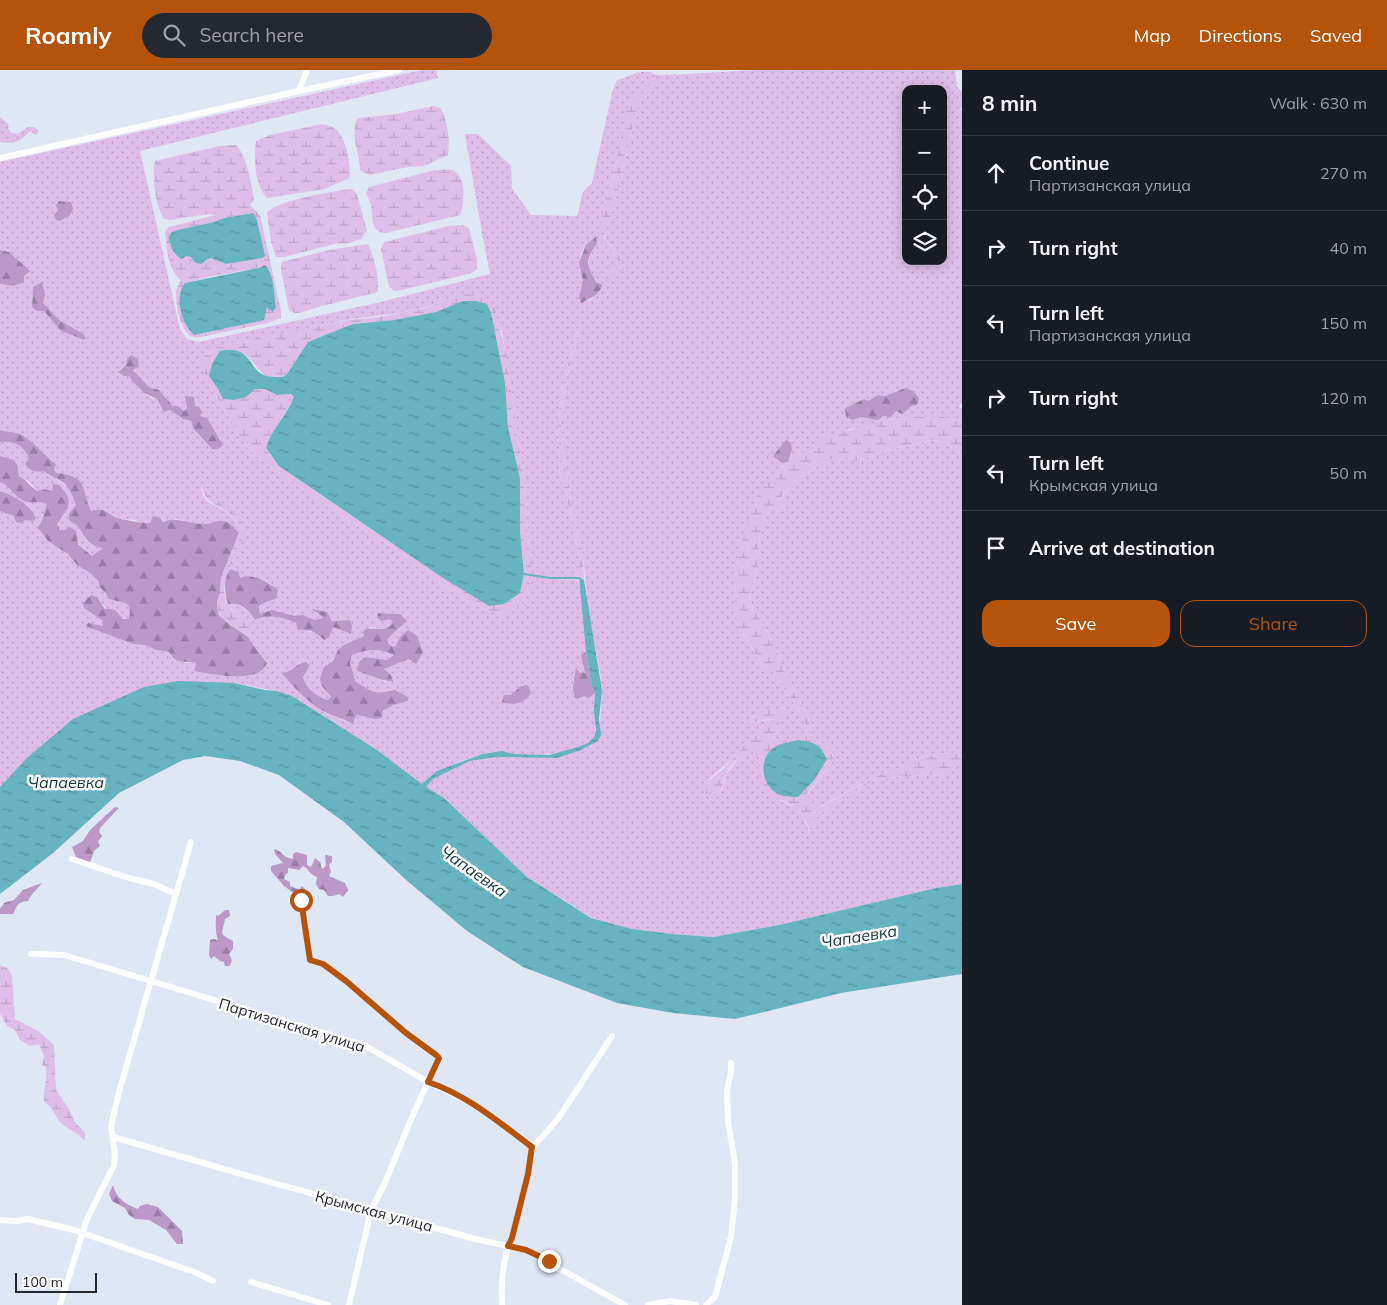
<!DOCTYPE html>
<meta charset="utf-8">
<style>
:root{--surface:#171b24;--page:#242831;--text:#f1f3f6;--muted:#9ea1a6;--line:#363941;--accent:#b45309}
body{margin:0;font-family:Mulish,sans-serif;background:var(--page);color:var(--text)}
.controls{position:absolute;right:15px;top:15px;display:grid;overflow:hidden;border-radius:10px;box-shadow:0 2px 12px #0003}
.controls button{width:45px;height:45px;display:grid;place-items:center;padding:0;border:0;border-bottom:1px solid var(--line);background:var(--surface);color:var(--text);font:25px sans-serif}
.scale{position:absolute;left:15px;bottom:12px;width:82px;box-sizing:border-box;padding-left:5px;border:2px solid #25272d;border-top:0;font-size:14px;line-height:18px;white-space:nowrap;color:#25272d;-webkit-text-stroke:4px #fff;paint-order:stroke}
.stop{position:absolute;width:15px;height:15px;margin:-11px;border:4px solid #b45309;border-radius:50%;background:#fff}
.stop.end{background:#b45309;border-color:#fff;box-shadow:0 1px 5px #0008}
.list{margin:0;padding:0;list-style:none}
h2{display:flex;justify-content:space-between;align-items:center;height:65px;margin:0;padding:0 20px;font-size:21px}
h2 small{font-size:16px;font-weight:400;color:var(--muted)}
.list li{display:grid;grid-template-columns:32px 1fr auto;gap:15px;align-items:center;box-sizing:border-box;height:75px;padding:0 20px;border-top:1px solid var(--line)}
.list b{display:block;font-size:19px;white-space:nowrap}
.list p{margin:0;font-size:16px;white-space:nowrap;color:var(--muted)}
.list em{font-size:16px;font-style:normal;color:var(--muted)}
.actions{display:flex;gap:10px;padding:15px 20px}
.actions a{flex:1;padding:11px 0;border:1px solid var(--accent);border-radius:15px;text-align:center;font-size:18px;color:var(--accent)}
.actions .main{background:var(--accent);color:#fff}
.icon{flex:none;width:28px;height:28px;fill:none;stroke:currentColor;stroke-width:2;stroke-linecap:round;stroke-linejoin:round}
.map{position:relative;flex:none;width:962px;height:1235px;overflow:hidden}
header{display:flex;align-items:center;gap:30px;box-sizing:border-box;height:70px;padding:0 25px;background:var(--accent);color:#fff}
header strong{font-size:24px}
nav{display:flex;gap:28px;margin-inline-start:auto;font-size:18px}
.search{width:350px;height:45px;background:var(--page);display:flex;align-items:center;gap:12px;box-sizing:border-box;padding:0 18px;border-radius:28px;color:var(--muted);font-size:19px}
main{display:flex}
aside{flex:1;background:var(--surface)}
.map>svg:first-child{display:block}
.grass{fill:url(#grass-dots);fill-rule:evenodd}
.forest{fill:url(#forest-firs)}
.wetland{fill:url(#wetland-marsh);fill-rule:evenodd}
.water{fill:url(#water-ripples)}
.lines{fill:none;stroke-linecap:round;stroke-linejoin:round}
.stream{stroke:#67b3c1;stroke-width:2}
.minor{stroke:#fff;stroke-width:6}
.route{stroke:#b45309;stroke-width:6}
.labels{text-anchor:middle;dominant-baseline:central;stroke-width:5;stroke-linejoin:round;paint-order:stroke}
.street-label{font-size:15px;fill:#25272d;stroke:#fff}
.water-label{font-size:16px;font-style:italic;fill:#0e333a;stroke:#fff}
</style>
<header>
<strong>Roamly</strong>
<div class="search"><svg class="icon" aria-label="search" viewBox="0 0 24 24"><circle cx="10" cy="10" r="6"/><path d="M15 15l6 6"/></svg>Search here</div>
<nav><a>Map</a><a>Directions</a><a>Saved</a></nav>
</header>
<main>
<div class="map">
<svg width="962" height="1235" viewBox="0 0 962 1235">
<defs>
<pattern id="grass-dots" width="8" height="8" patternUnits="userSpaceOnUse" patternTransform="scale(1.25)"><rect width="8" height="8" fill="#debee8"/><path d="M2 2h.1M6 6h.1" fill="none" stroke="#bea3c7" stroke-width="1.8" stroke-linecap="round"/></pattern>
<pattern id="forest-firs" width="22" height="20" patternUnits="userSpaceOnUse" patternTransform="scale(1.25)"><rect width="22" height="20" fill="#bc98c8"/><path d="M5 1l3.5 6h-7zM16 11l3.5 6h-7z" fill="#997ca3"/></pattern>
<pattern id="wetland-marsh" width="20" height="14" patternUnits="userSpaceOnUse" patternTransform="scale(1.25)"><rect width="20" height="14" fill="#debee8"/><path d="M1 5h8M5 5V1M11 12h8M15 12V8" fill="none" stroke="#bea3c7"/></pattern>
<pattern id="water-ripples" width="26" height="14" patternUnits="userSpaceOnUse" patternTransform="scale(1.25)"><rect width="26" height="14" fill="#67b3c1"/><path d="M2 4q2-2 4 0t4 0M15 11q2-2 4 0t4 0" fill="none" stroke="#55929d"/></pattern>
</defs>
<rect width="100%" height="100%" fill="#dfe6f4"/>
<!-- grass -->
<g class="grass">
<path d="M422 0H436L438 8 140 81 180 259 187 269 199 272 381 232 490 204 482 163 465 64H478L511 96 512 118 531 145 577 146 583 122 592 113 612 23 617 10C630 7 635 0 651 2L647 17 642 26 632 28 612 113 604 133 603 175 618 188 617 199 605 202 618 201 622 195C620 191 619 185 616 182 609 172 603 173 606 159L620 113 639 31 649 25 656 5 687 4 755 0H955L957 17 962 22V37L960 39 962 41V332L959 337 962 338V352L943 347H911L880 351 865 357 850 359 801 384 781 397 738 486 734 536 735 551 763 596 772 601 801 644 807 658 806 668 786 670 774 676 772 674 785 638 753 646 749 653C759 653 767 648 777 650L708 710 722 720 726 704 742 684 749 679 758 687 761 685 781 731 800 739 809 761 813 760V751L823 741 878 708 944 704 954 700 962 688V814L936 818 779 855 713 867 672 864 632 859 592 848 527 807 444 728 426 717 433 709 470 691 496 687 557 688 590 676 599 669 602 620 600 602 588 539 583 486 575 455 563 379 561 353 566 311 580 256 578 257 563 313 558 348 560 405 566 423 580 491 578 502 574 507 551 508C560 511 569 508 578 511L580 516 586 582 581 585 585 603H580L577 597C573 608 572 616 574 627L584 626 589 628 595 623C595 632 597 663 593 668 589 675 580 677 573 679 553 685 534 686 513 684 507 683 501 681 494 682 475 683 435 701 422 715L377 680 292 626C273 619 253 617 234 613L26 689 0 717V441L33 451C24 433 19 428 0 421V412L4 413 27 432H41L48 434 43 448 40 453 42 463 48 471 68 484 77 495 90 503 99 512V517L105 522 109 529 125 533 129 536 130 544 128 549C113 548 105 538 97 527L84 538 104 551 103 557 88 553 86 556 115 566 133 574 145 575 156 580 169 582 172 588 185 593 194 592 196 594 194 601C212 604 259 615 267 593L261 584 247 566 255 556 234 542 228 535C240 531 248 541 255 550 266 545 283 547 293 552 301 556 309 564 318 563 323 562 328 558 333 557L351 564 350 550 332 551 327 542H315L322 546 323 548 315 550 303 545 294 546 260 544 259 536 266 532 276 529 270 514 261 511 255 507 240 508 239 502 230 499 243 463 241 449 209 424 201 416C201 441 240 436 239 463L235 458 212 453 204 455 192 453 177 449 143 454 135 450 121 449 105 440 97 439 91 441C81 419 88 406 57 403L54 400 56 394 46 388 28 369 0 360V214L13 216 9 182 0 180V92ZM906 19H943V191H906ZM593 170 597 174C585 190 587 195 596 212L603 215 591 230 586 231C582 222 584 219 583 210 582 191 573 185 593 170ZM33 217 45 225 42 233 59 250 86 268 84 270 61 261 44 241H37L32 237ZM444 230 502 261 515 341V354L525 411 528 467 531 488 530 506 526 528 519 536 503 544 490 541 468 532 427 504 397 480 346 449 260 389 247 377 210 317 203 287C212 281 222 275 233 273 242 271 242 275 252 269 284 264 315 256 346 250 381 244 411 245 444 230ZM126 295 133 300 149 317 159 320 173 336H178L183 341 187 339 199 346 221 369 212 379 193 358 191 351 183 349 170 340 164 342 157 329 151 328 144 323 133 312 129 306 118 301ZM898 320 912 336C907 341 901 340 894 342 867 350 870 353 845 338L864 329 868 331 878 325 885 326ZM378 543H393L401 557 386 569 389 576 395 577 400 567 409 589 384 599 387 612 357 601 365 587 387 590 395 585C378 577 369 578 352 585L350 593 354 611C373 622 372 625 395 620L408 627V631C396 634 385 635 381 648L365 647 357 645 354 650V655L324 642 295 617 282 603 290 602 299 593 306 592 310 595 303 607C305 618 317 627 328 630L331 627 327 623 324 597 333 591 339 580 344 575 364 566 370 557C379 559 387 562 393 552L390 549Z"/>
<path d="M0 47 9 55 8 58 11 63 18 64 28 57H34L39 61 36 65 30 61C19 72 17 74 0 72Z"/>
<path d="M933 370 962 380V686C930 671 850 721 820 737H815L806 726 833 691 832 679 812 668 808 646 784 601 778 584 758 544H754L750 526 757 500 760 462 765 447 773 437H777L778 444 784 431 780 430 793 413 802 405 808 404 818 394 825 393 830 388 837 389 845 386 853 389V392L892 379Z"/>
<path d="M11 371C20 375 25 379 29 388L25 394 44 400 49 406 55 408 69 418 77 435 75 453 87 471 93 475 98 476 104 479 100 480 92 486 78 473 77 466 65 460H60L57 454 65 444 67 425 58 415 52 421H38L35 419 30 413 19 406 17 395 0 386V372Z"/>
</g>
<!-- forest -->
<g class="forest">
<polygon points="59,131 71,132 73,139 70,145 60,151 56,150 54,145 58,140 56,135"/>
<path d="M596 166 597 174C584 191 587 194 596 212L603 215C596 227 593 227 581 233L579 227 583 211 579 192 586 175Z"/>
<polygon points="0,180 9,182 30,201 24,206 24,212 13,216 0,214"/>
<polygon points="42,212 45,225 43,233 59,250 83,264 86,268 84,270 61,261 44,241 37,241 32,237 33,217"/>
<polygon points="131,285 138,289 139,296 133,300 149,317 159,320 173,336 178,336 184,341 187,338 185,326 194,327 195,336 199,337 202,342 200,346 207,348 223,375 218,379 212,379 193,358 191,351 183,349 170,340 164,342 157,329 144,323 133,312 129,306 124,306 118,302 126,295 127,290"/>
<polygon points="905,318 914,321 919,329 917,335 912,336 902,344 896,341 891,347 883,346 878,350 860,347 853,350 846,347 845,338 864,329 868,331 878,325 885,326"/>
<path d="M0 360C6 362 13 362 19 364 34 370 43 386 56 394L54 400 57 403C89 406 81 419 91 441 107 436 108 446 121 449 128 450 143 454 150 453L153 446 160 448 163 452C176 446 189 454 203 454 210 455 216 450 223 451 230 452 235 458 239 463L221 508 220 524 217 532 225 551 247 566 267 593C259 615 212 604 194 601L196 594 194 592C183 592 174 593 169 582L156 580 145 575 133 574 86 556 88 553 103 556V551L84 538 83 533 91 525 97 527 105 539C115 538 117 542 123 549H128L130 544 129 536 125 533 109 529 105 522 99 517V512L90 503 77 495 68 484 48 471 38 458 43 448 47 434C39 431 34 433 27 432 16 429 10 415 0 412V386L14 390 17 395 19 406C27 410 31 418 38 421L43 419 52 421 53 414 59 415C75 431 69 438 57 454L60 460H65L70 457 76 461 78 474 92 486 100 480 103 479C99 476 93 476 89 472 81 464 80 455 69 450V444L76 435C73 428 71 419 64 413 57 408 50 407 44 401 35 403 31 401 25 394L29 388C23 375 15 371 0 372Z"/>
<polygon points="786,370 791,373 792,379 788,392 782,393 773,386"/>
<path d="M0 421C14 426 30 434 36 449L33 451 25 450 21 453 16 452 14 446 0 441Z"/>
<path d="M230 499 239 502 240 508C251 502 269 513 278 520L276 529 266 532 259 536 260 544 272 540 294 546 303 545 315 550 323 548 322 546 311 539 327 542 332 551 350 550 352 555 351 564 333 557 329 567 324 570C316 562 309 559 298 560L296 553C284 547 267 544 255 550 249 541 240 530 228 535 225 522 222 509 230 499Z"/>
<path d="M378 543 400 544 407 551 387 569 389 575 395 577 400 567 408 560 417 566 423 582 416 594 409 589 384 599 391 605 393 611C384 612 366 604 357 601L359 592 365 587 387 590 394 585C379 578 368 579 352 585L350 593 355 611C373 622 372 625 395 620L408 627V631L393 635 383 641 382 648 375 649 357 645 354 650V655C345 649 335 647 325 642 311 635 291 615 282 603 296 601 293 594 306 592L310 595 303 607C305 618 317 627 328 630L331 627 322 616 320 609 324 597 333 591 338 580 344 575 364 566V560C375 555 386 565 393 552L390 549 381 551 377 547Z"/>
<polygon points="586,582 591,613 595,623 589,628 584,626 577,629 574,627 573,616 576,597 580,603 585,603 581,585"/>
<path d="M528 615 531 623C524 634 514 636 502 632L504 625H511L521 616Z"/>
<polygon points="115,737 119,738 100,758 99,762 102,766 98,771 100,776 94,781 90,793 76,787 72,777 83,771 90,760"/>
<path d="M274 779C282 780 282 788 293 789V784L296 782 307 785V795L311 797 315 788 320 792 322 799 326 796 325 785 332 786V792L329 795 331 802 329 806 345 813 348 820 343 827 339 824 333 826H328L324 820 319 819 316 814 317 807C310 805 309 799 303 796L299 800 288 798V803L285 805 284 809 290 812V816L299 820 302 816 305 819 302 826H298L284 816 271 801V796L283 793 275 784Z"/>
<path d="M42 813C37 820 33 821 28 831 17 832 18 835 13 844H0V839L4 833 14 830 23 820Z"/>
<path d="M225 840H229L230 846 225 849C222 865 218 863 233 871V879L229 884C232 889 233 892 229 896H225L224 892 220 891 214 886 211 889 209 885 210 870 214 869 218 870C215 861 216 855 216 845L218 846Z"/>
<path d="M113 1115C116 1128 125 1134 138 1139L140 1136 147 1134 158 1137 182 1161 183 1174H177L166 1160 149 1150 135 1149 129 1145 125 1138 112 1131 109 1124Z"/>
</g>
<!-- wetland -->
<g class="wetland">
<polygon points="651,2 656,5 649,25 639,31 620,113 604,167 609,175 617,182 622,194 618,201 604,207 599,205 605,202 617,199 618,188 603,175 601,164 604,133 612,113 628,35 632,28 642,25 647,17"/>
<path d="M433 36 441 38C448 54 450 68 448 85L424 96 408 97 369 105 360 100C360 81 349 64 358 48L397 44Z"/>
<path d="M322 54C326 55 331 56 334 58 347 67 350 93 350 108L324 119 267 128C254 113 254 89 256 71L270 65Z"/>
<path d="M236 75C246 84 252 115 254 130L250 135 260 145 281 241V248L267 253 201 267C198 267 195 268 193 267 181 264 176 235 176 225 176 219 178 215 181 210 167 201 167 176 165 161L169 157 216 145 209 144 170 150 164 149C155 134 152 108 155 91L220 76ZM252 143 257 150 226 194 212 188 206 190 186 186 182 159 214 152 224 148ZM259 198 269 199 276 237H267L185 213 213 206Z"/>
<path d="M435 100C440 100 447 99 452 100 467 106 465 133 460 145L386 163C370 163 373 147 371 135 370 131 368 127 366 124L369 117Z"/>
<path d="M352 119 357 124 367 160 361 169 349 173 334 174 284 187H276L271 172 267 142C280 130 333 121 352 119Z"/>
<polygon points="463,155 469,158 477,189 477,199 472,203 402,220 395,221 389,217 381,179 384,172 449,156"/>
<path d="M368 174C375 189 379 206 378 222L318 237 300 243H295L289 240 281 199 282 192 329 180Z"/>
<path d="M466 224 485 226 494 235 506 283 515 341V354L525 411 528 467 531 488V506L526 528 519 536 504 544 490 541 468 532 427 504 397 480 346 449 260 389 247 377 210 317 201 294 203 287 220 277 234 272 244 273 252 269 348 250 379 247 425 238 444 230ZM450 236 505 313 508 357 520 408V461L524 504 520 523 504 534 440 506 312 419 271 386 266 378C271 359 287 345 294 327L291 324 277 325 265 319H255L223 328 218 319 209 306 245 284 265 306 283 307 287 304 308 272 320 267 353 254 394 250 436 242Z"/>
<path d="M580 256 566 311 561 353 563 379 575 455 583 486 584 510 579 507 578 511C570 508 560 510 550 508L554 505H560L563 507H574L578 502 580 491 566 423 560 405 558 348 563 313 578 257Z"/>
<path d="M911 347H943L962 352V380L933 370 892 379 853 392V389L845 387 837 389H830L825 393 818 394 808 404 802 405 793 413 780 429 784 431 778 445 777 437H773L765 447 760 462 757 500 750 526 754 544H758L778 584 784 601 808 646 812 668 832 679 833 691 806 725 815 737H821C850 721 930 671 962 686V688L954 700 944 704 878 708 823 741 813 751V760L810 761 800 739 771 725 762 713 757 699 763 687 761 685 758 687 749 679C741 685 730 695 726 704 721 714 726 717 715 725L706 723 708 711 722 700 750 670 776 650C768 647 758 653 748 653 757 639 770 640 785 638L772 674 774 675 786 670 806 667 807 658 801 644 772 601 763 596 735 551 734 536 738 486 753 435 760 420 781 397 827 367 880 351Z"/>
<path d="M201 415 209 424 242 449C252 478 213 503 228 535 234 546 248 546 255 556L247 566 219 546 217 540V532L220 523 221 508 239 463C240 437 204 440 201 415Z"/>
<path d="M0 895 7 898 12 905 15 949 38 961 54 975 56 1020 69 1039 75 1052 85 1063V1071C78 1062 66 1059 59 1051 53 1042 54 1038 44 1032 43 1019 48 1009 46 997L42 995 44 986 39 974 30 976 20 970 15 960 7 956 0 944Z"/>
</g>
<!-- water -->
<g class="water">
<path d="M253 143 257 150 265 186 262 188 226 194 211 188 206 190 202 194 196 193 191 187 186 186 182 189C173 184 170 176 169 166L172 162 182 159 214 152 224 148Z"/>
<path d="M265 195C274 204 274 224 276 237L273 242 267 237 264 250 194 265C181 254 174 226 185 213L259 198Z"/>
<path d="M463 231H476L487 234 491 243 505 313 508 357 520 408V461L524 504 520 523 504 534 489 536 440 506 279 396 266 378C271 359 287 346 294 327L291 324 277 325 265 319H255L246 327 234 330 223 329 218 319 209 306 212 294 220 281C254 275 247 301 267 306 272 307 278 307 283 307L287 304 308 272 320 267 353 254 394 250 436 242Z"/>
<polygon points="579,507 584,510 602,620 599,649 601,665 598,671 581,680 557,688 496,687 470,691 433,709 426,717 444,728 527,807 591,848 632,859 672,864 713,867 779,855 936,818 962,814 962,904 841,923 735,949 673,943 617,933 523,897 467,861 405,809 344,752 279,705 240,691 205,686 183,690 119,723 53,783 0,824 0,717 26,689 73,649 144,617 178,611 234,613 265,620 277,621 292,626 377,680 422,714 437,701 482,684 502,681 514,684 549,685 578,677 588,673 594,667 596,660 594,641 595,623 591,613 586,582"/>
<path d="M798 670C815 673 819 673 827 689L815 709 798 727C790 727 785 727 778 724 762 716 758 691 772 679 779 673 790 672 798 670Z"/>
</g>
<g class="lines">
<!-- stream -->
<polyline class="stream" points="524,504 550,508 579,508"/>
<!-- minor -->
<g class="minor">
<polyline points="299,21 307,0"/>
<polyline points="0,88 299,21 399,0"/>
<polyline points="72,789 129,808 154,814 176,824"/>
<polyline points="301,830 310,890 323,894 346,911 406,963 439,988 412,1047 384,1115 371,1140 349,1235"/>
<polyline points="31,884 64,885 364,975 428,1012 460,1027 487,1043 533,1077"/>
<polyline points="113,1067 245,1105 475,1169 526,1180 549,1191 560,1199 625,1235"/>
<polyline points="0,1150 16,1151 28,1149 74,1160 197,1203 213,1211"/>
<polyline points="251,1212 328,1235"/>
<polyline points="60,1235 87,1149 114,1095 115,1084 111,1056 119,1022 191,772"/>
<path d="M502 1235C501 1214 503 1187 512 1168L528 1104 533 1077 558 1049 612 966"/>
<polyline points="648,1235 670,1231 696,1235"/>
<polyline points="706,1235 715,1227 731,1167 735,1128 735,1094 728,1051 727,1021 731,1002 731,993"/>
</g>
</g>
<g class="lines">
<!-- route -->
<path class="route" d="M301 830 310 890 323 894 346 911 406 963 436 985 439 988 428 1012C467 1025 500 1053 532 1077L528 1104 512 1168 508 1176 526 1180 549 1191"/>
</g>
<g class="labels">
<!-- street labels -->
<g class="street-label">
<text transform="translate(292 955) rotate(17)">Партизанская улица</text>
<text transform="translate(374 1141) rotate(15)">Крымская улица</text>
</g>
<!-- water labels -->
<g class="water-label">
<text x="66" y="712">Чапаевка</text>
<text transform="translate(474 801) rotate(35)">Чапаевка</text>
<text transform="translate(859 866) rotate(-9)">Чапаевка</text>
</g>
</g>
</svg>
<div class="controls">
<button>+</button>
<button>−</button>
<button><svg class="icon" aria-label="locate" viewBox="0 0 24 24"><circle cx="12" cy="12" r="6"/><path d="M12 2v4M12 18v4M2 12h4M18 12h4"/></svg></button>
<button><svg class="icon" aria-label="layers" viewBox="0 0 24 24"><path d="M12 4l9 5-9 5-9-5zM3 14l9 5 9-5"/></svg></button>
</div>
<div class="scale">100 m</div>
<div class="stop" style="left:301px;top:830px"></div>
<div class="stop end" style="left:549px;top:1191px"></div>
</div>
<aside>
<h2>8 min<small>Walk · 630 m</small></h2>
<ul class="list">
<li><svg class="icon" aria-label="ahead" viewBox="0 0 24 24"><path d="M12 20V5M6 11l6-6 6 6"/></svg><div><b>Continue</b><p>Партизанская улица</p></div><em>270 m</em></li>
<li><svg class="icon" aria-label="right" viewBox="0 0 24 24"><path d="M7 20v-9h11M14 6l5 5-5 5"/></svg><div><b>Turn right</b></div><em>40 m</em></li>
<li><svg class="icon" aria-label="left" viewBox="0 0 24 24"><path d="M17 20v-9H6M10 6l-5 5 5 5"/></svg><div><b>Turn left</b><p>Партизанская улица</p></div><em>150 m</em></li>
<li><svg class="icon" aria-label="right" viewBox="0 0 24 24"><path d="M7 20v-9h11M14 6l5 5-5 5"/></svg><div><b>Turn right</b></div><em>120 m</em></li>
<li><svg class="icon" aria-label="left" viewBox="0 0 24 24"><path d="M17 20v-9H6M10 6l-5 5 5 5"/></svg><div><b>Turn left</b><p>Крымская улица</p></div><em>50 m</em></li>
<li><svg class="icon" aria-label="arrive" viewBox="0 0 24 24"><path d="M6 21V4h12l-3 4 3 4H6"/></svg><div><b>Arrive at destination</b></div></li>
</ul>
<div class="actions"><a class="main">Save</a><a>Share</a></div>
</aside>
</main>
